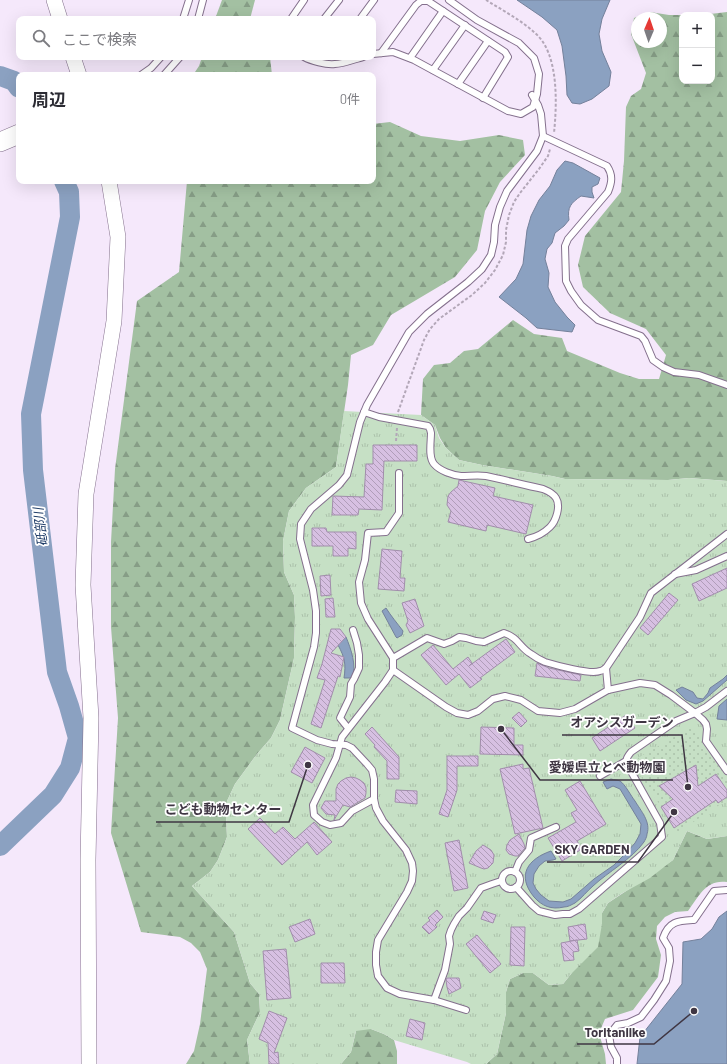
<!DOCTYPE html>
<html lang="ja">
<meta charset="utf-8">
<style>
:root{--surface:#fff;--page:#f7f7f7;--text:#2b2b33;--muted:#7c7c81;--line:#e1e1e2}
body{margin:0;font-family:Barlow,"Noto Sans JP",sans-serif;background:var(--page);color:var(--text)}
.controls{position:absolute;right:12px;top:12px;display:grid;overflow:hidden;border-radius:8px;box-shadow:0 4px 16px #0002}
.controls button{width:36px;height:36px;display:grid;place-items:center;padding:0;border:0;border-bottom:1px solid var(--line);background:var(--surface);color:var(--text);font:20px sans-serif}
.compass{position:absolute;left:631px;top:12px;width:36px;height:36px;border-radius:50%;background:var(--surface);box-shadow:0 4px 16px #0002;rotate:2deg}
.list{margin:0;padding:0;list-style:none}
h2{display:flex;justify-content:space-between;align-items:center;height:52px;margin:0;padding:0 16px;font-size:17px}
h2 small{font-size:13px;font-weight:400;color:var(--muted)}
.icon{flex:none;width:22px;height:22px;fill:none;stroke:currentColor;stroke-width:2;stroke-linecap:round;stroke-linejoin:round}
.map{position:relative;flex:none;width:727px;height:1064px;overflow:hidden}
.search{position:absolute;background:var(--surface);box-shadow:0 4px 16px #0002;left:16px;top:16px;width:360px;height:44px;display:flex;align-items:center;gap:10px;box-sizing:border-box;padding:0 14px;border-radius:8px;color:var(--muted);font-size:15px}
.panel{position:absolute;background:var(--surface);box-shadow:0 4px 16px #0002;left:16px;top:72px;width:360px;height:112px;border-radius:8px}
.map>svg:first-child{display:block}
.forest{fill:url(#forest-firs);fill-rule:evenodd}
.park{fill:url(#park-tufts)}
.garden{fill:url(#garden-dots)}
.water{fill:#8ba1c1;stroke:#74819b}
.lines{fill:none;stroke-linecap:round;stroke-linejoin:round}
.river{stroke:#8ba1c1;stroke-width:20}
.building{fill:url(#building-back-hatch);stroke:#a18dab}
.service-casing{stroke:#84708d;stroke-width:8}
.tertiary-casing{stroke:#84708d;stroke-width:16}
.primary-casing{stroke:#84708d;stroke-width:20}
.path{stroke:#b3a7b8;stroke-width:2;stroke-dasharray:3 2;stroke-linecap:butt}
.service{stroke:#fff;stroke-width:6}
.tertiary{stroke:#fff;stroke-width:15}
.primary{stroke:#fff;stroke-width:19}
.labels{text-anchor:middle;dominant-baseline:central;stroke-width:3.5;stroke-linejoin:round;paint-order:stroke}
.water-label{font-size:13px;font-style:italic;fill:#1e3c67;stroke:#fff}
.leader{fill:none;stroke:#3f3643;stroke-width:1.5}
.callout-dot{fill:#3f3643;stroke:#fff;stroke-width:1.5}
.callout-label{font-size:13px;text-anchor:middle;font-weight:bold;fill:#3f3643;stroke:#fff;stroke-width:3.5;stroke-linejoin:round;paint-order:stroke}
</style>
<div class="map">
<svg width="727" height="1064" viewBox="0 0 727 1064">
<defs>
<pattern id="forest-firs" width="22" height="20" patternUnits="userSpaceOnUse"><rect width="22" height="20" fill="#a3c0a2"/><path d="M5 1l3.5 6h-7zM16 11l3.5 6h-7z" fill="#869d86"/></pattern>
<pattern id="park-tufts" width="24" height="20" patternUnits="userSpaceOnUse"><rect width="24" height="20" fill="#c6e0c5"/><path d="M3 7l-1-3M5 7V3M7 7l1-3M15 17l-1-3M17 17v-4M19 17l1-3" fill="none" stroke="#abc1aa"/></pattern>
<pattern id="garden-dots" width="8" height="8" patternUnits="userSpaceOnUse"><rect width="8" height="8" fill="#c6e0c5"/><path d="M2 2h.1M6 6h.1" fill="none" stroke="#abc1aa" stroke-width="1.8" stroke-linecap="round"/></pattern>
<pattern id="building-back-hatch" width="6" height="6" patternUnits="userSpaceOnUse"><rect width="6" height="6" fill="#d7c0e2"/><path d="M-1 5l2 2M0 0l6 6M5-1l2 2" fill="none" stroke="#b09db9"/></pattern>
</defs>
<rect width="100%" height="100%" fill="#f5e8fb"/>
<!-- forest -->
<g class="forest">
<polygon points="222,0 255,0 250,19 215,19"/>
<path d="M650 12 669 15H682V81H712V15H702L727 12V481L689 478 668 480 565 479 552 476 482 465 459 460 446 448 440 438 435 425 421 415 423 379 434 365 450 363 464 351 478 349 513 320 534 334 562 338 567 351 620 373 639 379H659L666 355 646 329 610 313 583 287 578 265 585 236 621 192 624 161 626 107 631 96 641 89 646 73 631 34 634 18ZM637 18H661V42H637Z"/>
<polygon points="202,57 270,57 272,75 193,75 199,66"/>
<polygon points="390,122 421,136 460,141 499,135 523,140 525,155 500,182 485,211 477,250 455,277 391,315 373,345 351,355 348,385 336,467 306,488 289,511 283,541 284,572 294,595 295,617 294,658 280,720 271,738 257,754 235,784 227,801 226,816 227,837 218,860 210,872 192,886 234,932 250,983 259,994 260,1012 247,1040 250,1064 186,1064 194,1051 200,1024 207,969 200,952 191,943 180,937 141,932 111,833 118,718 111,627 111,542 115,469 137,301 179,272 187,181 373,181 373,124"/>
<path d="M687 831 707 839 727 836V882C706 879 699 896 688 911L675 912 665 917 657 926 656 939 661 955 658 977 633 1010 605 1019 599 1033 605 1054 606 1064H486L497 1054 506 1013V992L510 979 523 973H533L549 985 563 984 571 974 602 924V913L608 903 673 860Z"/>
<polygon points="325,989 371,1029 384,1034 394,1040 397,1051 397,1064 341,1064 351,1052 356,1031"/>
</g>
<!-- park -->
<polygon class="park" points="344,411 421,415 435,425 439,438 446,448 459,460 482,465 552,476 565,479 668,480 689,478 727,481 727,836 707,839 687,831 673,860 650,878 621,894 608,903 602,913 602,924 598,947 571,974 563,984 549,985 533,973 523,973 510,979 506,992 506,1013 497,1054 486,1064 471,1064 467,1062 394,1040 384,1034 371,1029 356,1031 351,1052 341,1064 250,1064 247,1040 260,1012 259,994 250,983 234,932 192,886 210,872 218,860 227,837 226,816 227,801 235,784 257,754 271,738 280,720 294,658 295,617 294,595 284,572 283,541 289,511 306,488 336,467"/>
<!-- garden -->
<polygon class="garden" points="691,727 699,733 727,775 727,800 678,832 636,769 638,758"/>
<!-- water -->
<g class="water">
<polygon points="517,0 610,0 602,19 599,34 602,51 611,72 609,86 592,99 580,104 572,103 567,95 566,76 562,46 557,30 542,17"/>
<path d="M565 161 573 163 600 178 598 184 592 187V192L594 198 581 196C571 203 567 207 569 220L564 226 555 233 552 243 547 249 545 259 549 273 548 287 555 302 567 317 575 325 572 332 537 328 526 318 499 297 516 279 523 264 527 230 531 216 539 200 550 186 557 170Z"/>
<path d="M386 608C391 616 397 623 403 631L402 635 397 638 396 637 382 611Z"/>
<path d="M346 637C351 649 357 666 352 678H344C346 664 345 658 338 645Z"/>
<polygon points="727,675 727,680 703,701 696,704 686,700 676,690 682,687 693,692 697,698 703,699 708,693 710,688 723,679"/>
<polygon points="727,699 727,720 717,719 719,706"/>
<path d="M611 779C614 780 618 780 620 781 625 784 631 796 635 801 641 811 651 822 647 834 647 837 645 840 644 842 632 859 608 872 593 886 587 891 582 898 575 903 571 905 568 907 564 907 551 910 542 906 534 897 516 875 528 859 551 851L556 859 553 860 545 861 539 866 534 874 533 883 536 889 541 895 549 901 563 902 571 899 594 879 614 865 627 852 635 843 640 834 641 824 620 789 613 786 607 789 603 782Z"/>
<polygon points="727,911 727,1064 637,1064 640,1037 682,984 683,942 701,939 712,929 719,917"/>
</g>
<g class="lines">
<!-- river -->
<g class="river">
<polyline points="0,76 14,81 19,88"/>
<polyline points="0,846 53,795 70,768 78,738 69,706 57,672 33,470 31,414 70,217 69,192 64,181"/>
</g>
</g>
<!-- building -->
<g class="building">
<polygon points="373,445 417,445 417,461 384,461 382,510 359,509 358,515 332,515 333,496 364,497 366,464 373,464"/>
<polygon points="459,480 495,488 493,496 533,505 526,534 487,525 486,531 448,522 451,511 447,505 448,496 451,492 458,486"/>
<polygon points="312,528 326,528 327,532 356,532 356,549 348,548 348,556 333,556 333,546 312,546"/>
<polygon points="382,549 402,551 400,578 405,578 404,591 378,589"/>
<polygon points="727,568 727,588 699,601 692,584"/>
<polygon points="330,575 331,595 321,596 320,576"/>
<polygon points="669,593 678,600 648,635 640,628"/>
<polygon points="333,598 335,617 326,617 325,599"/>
<polygon points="415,599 424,626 410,633 406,625 408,621 402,603"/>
<polygon points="331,629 340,629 346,637 331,653 344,657 340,677 338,676 321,728 311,724 325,680 317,678 322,664"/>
<polygon points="506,639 515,652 480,678 482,679 470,688 459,674 446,685 421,655 433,645 453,669 468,657 472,663 469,666"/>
<polygon points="537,663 549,668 581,675 580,681 535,676"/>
<polygon points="519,712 527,721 521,727 512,718"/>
<polygon points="626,715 635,728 600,751 592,738"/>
<polygon points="372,727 399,757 399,779 387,779 387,761 374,747 375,745 365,734"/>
<polygon points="481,727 514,728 514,745 523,745 523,755 480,754"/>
<polygon points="305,747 325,758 312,783 291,772"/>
<polygon points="447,756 478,756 478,766 457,766 457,790 448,817 439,814 447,790"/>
<polygon points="523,764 523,769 529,768 543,828 515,834 500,769"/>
<polygon points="696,765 698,786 716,774 727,790 727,797 718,803 716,800 674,828 661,807 673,799 659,786"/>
<polygon points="351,777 356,778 360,780 364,783 366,788 366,793 365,798 350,807 343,805 334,820 335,815 326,814 321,808 325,801 336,801 336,789 338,784 341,781 346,778"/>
<polygon points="580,781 606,824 577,841 582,849 562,861 548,838 576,822 571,813 577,810 565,790"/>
<polygon points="396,790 417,791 417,804 395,802"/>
<polygon points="260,818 275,834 283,827 295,839 314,822 332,842 317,855 307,842 282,865 248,829"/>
<polygon points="519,834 524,844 525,848 518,856 515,856 509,854 506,850 507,845 510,840"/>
<polygon points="459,840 468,888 454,891 445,843"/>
<polygon points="483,845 491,850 494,855 493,863 488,868 484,869 481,868 469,863 476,851"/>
<polygon points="437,910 443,917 435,925 437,927 429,934 422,927 430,920 428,918"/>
<polygon points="484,911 496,915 493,923 481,919"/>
<polygon points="310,919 315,934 295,942 289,927"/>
<polygon points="585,924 587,939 570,941 568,927"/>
<polygon points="511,927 525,927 524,966 510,965"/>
<polygon points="477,935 501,964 490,973 466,944"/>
<polygon points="577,940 579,951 573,952 574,960 564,961 561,943"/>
<polygon points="286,949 291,998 267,1000 263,951"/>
<polygon points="321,963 344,963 345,983 321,983"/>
<polygon points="447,978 459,978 461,988 449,994 447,987 446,980"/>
<polygon points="269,1011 287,1018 274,1053 278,1052 279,1064 269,1064 268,1043 259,1039"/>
<polygon points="410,1019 425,1023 422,1040 406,1036"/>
</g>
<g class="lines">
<defs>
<g id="service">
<polyline points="183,19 189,0"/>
<polyline points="198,19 203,0"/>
<polyline points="291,19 304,0"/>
<polyline points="324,19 339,0"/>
<polyline points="360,19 374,0"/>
<polyline points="381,53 416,5 421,1 428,1 505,52 508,57 483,98"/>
<polyline points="373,54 393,52 414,60 508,111 521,114 533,107 537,94 539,74 534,58 519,43 477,20 449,0"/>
<path d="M304 57C311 61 326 65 335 64 343 64 355 59 363 57"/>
<polyline points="410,58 443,11"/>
<polyline points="433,70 465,25"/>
<polyline points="141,75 151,68 161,57"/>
<polyline points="164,75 180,57"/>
<polyline points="458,84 488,41"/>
<path d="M543 136 607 166C613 175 612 182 608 192L568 239 565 246 566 281 571 291 581 305 598 320 641 336 645 341 653 360 663 367 674 372 699 375 727 385"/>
<path d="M364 412 379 417 428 426 430 429 431 433C431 442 428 457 434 464 440 471 452 475 461 476 470 476 478 475 486 476 505 480 524 485 543 489 548 491 553 493 556 498 561 506 556 521 550 527 544 533 536 537 528 539"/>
<polyline points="675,574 696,570 727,556"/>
<polyline points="393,658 368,619 361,603 359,582 365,560 368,533 386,532 399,513 399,473"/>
<polyline points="606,668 608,690"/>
<path d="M393 670V658L427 638 444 644 452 641 459 637 466 638 476 641 484 642 504 633C519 638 519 647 531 654 535 657 540 660 545 662 555 665 591 675 600 671 602 671 604 669 606 668L640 617 651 593 727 534"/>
<polyline points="727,691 706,707 695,713 703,720 706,724 707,729 706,741 727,771"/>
<polyline points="348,728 340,718 350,697 351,684 354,679 359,668 359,655 357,643 353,630"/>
<polyline points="600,776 626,761"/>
<polyline points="374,799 352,811 341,823 330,825 322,822 314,815 313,805 336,758 342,737 385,682 393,670 446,707 457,713 468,715 478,711 493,699 505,696 521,700 538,711 560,713 575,709 608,690 640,683 655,685 671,695 695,713"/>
<circle cx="511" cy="880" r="9"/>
<polyline points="515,872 519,862 529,850 531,838 556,827"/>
<path d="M516 887 532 905 539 911 555 915 563 914H570L579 909 662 837 660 823 628 766C625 760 627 757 631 752L676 721 695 713"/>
<polyline points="434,1000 445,970 450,944 449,936 451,930 454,924 459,916 467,908 481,888 492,884 501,881"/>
<polyline points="466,1010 434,1000 400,994 387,988 378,976 376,965 376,952 378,940 407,892 412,881 413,871 412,863 406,850 383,821 376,808 374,799 374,779 372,770 367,764 352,748 346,745 332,744 317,740 292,728 314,647 316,633 316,611 313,590 300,539 301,524 311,509 339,485 347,475 360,422 367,405 409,332 427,314 468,282 482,269 491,255 494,242 495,225 500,207 507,191 537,151 543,136 541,114 538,105 532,95"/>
<path d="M617 1064V1058L611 1047 609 1035 617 1025 628 1023 641 1017 654 1000 666 981 670 961 669 948 663 938C669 921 678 921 694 920L714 891 727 890"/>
</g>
<g id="tertiary">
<polyline points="54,0 60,19"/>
<polyline points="73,57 79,75"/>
<polyline points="89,1064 88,860 91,718 83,585 86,494 114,321 118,237 109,181"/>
</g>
<polyline id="primary" points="0,142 19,134"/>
</defs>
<!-- service casing -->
<use href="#service" class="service-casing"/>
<!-- tertiary casing -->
<use href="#tertiary" class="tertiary-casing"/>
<!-- primary casing -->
<use href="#primary" class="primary-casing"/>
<!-- path -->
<g class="path">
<path d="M486 0C502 10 521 20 535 33 559 53 557 104 554 133"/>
<polyline points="398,412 424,340 430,329 439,319 472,295 485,283 495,270 503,255 506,242 506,230 509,215 514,202 520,193 539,169 548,156 550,149"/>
<polyline points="396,441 397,428"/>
</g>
<!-- service -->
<use href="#service" class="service"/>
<!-- tertiary -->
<use href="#tertiary" class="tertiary"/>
<!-- primary -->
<use href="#primary" class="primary"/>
</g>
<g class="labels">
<!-- water labels -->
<g class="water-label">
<text transform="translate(40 527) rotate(-97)">砥部川</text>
</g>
</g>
<!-- callouts -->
<path class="leader" d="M688 787L682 735H562M501 729L540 780H673M308 765L289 822H156M674 812L638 862H547M694 1011L654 1044H577"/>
<g class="callout-dot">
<circle cx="688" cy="787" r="4"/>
<circle cx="501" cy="729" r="4"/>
<circle cx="308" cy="765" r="4"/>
<circle cx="674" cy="812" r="4"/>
<circle cx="694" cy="1011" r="4"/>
</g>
<g class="callout-label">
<text x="622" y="727">オアシスガーデン</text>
<text x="607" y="772">愛媛県立とべ動物園</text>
<text x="223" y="814">こども動物センター</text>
<text x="592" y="854">SKY GARDEN</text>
<text x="615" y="1037">Toritaniike</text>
</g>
</svg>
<div class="controls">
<button>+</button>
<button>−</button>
</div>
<svg class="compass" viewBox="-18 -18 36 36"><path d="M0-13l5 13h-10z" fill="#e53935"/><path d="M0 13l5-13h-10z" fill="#7c7c81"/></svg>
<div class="search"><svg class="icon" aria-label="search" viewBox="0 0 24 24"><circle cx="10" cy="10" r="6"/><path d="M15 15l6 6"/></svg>ここで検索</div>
<section class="panel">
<h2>周辺<small>0件</small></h2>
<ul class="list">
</ul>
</section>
</div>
